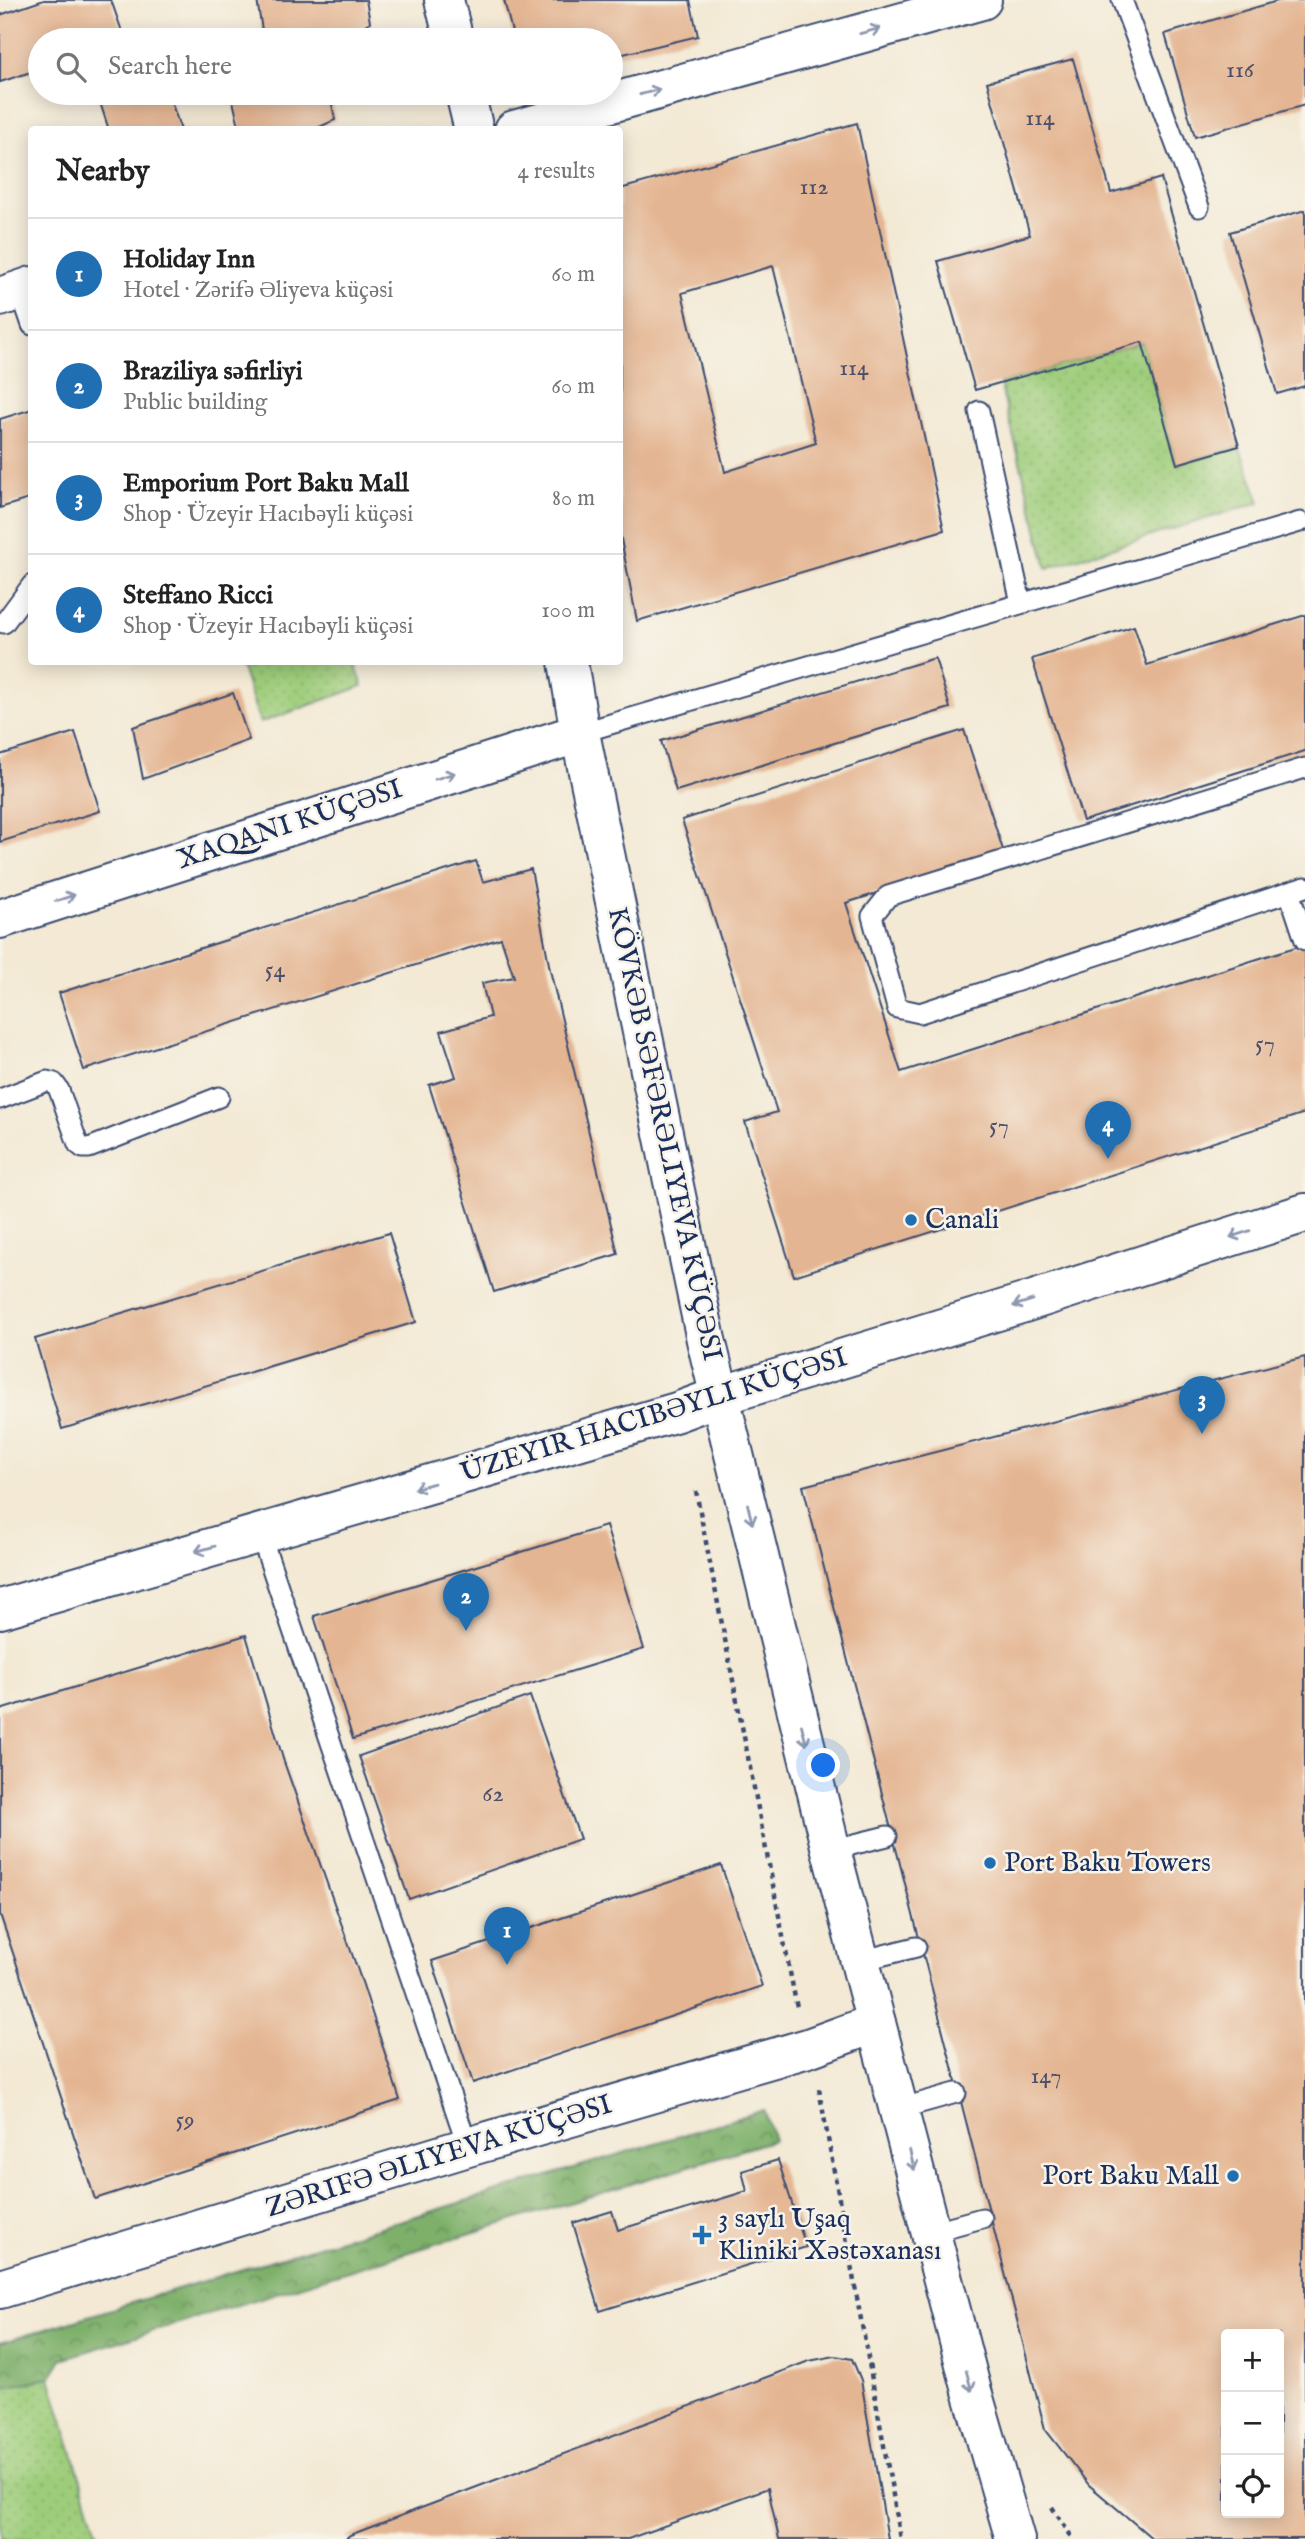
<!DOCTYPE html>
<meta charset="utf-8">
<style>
:root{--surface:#fff;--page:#f6f6f6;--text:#222;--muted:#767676;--line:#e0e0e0;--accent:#1f6fb2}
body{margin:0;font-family:"IM FELL English",serif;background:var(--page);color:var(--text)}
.controls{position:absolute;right:21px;bottom:21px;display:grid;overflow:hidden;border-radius:7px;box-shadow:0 4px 18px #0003}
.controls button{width:63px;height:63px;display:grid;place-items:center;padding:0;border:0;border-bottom:2px solid var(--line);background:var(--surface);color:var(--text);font:35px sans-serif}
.you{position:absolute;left:824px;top:1766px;width:24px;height:24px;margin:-18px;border:5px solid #fff;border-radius:50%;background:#1a73e8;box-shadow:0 0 0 10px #1a73e833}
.badge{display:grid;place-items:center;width:46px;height:46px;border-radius:50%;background:var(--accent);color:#fff;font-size:23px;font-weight:700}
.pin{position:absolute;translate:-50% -58px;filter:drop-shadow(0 2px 4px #0008)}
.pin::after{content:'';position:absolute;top:37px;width:24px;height:21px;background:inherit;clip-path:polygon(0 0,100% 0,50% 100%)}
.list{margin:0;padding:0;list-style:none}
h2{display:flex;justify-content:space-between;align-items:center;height:91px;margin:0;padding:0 28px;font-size:30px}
h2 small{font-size:23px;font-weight:400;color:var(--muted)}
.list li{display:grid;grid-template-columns:46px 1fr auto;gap:21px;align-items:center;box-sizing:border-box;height:112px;padding:0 28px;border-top:2px solid var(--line)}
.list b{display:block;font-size:26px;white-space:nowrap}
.list p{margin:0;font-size:23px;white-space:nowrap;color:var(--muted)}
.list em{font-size:23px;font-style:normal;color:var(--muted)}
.icon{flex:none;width:38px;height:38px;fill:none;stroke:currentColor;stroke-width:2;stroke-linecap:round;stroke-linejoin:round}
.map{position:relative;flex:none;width:1305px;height:2539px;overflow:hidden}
.search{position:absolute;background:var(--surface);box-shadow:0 4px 18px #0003;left:28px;top:28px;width:595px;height:77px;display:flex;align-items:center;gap:18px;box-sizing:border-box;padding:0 24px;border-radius:38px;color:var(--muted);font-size:26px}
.panel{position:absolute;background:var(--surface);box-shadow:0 4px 18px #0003;left:28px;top:126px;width:595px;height:539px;border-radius:7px}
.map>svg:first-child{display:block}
.forest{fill:url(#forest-crowns);stroke:#4c7064;stroke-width:2}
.park{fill:url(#park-dots);stroke:#5c7e6c;stroke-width:2}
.building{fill:#e4b592;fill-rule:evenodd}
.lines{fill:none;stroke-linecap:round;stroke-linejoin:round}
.service-casing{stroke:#3b4b70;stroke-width:23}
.minor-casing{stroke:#3b4b70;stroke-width:42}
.tertiary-casing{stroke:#3b4b70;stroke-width:42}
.trunk-casing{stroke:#3b4b70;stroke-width:42}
.path{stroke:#3b4b70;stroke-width:4.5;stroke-dasharray:5 5;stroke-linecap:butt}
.service{stroke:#fff;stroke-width:19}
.minor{stroke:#fff;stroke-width:38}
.tertiary{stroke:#fff;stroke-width:38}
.trunk{stroke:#fff;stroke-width:38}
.oneway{stroke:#8d97ae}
.poi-dot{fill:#1f6fb2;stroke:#f7f3e8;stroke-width:2.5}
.labels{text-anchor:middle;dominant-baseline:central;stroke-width:5;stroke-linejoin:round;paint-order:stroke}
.number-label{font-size:24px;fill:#4d506b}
.street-label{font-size:28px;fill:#1b2f5e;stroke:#f7f3e8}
.poi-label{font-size:28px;fill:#1b2f5e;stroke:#f7f3e8;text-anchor:start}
</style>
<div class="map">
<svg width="1305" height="2539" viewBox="0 0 1305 2539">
<defs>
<pattern id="forest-crowns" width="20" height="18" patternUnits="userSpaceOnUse" patternTransform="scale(1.75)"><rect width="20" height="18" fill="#7eb06a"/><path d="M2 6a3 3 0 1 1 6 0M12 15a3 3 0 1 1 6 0" fill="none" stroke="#66905a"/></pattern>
<pattern id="park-dots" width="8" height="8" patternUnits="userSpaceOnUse" patternTransform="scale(1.75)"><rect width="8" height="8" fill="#9ecd7a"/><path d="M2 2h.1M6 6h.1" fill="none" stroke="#88b06c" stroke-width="1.8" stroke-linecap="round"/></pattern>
</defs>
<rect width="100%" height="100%" fill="#f7f3e8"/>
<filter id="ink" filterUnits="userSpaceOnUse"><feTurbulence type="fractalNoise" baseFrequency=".0143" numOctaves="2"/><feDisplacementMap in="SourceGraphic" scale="14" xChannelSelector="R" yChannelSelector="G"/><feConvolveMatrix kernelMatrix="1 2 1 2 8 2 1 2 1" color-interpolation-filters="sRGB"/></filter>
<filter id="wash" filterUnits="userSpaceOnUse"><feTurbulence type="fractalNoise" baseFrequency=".00686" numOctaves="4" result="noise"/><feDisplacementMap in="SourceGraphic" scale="28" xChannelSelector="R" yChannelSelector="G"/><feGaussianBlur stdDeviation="1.57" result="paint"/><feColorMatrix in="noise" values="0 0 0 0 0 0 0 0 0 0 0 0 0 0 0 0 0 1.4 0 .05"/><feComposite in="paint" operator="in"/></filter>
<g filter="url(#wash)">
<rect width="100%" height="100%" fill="#f3e9d4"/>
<!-- forest -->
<polygon class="forest" points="764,2110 774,2140 62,2359 50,2378 0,2388 0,2343"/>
<!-- park -->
<g class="park">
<polygon points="1142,342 1177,464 1239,446 1260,502 1047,568 1000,383"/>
<polygon points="240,662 354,662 363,686 260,723"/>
<polygon points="50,2378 99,2539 0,2539 0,2388"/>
</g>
<g id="blocks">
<!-- building -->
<g class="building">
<polygon points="44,0 111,0 125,40 40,40 40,69 0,82 0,15"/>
<polygon points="257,0 366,0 370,22 338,40 242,40 262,30"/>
<polygon points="504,0 690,0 698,36 611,57 611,40 514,40"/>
<polygon points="1281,0 1305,0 1305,105 1195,137 1165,34"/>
<polygon points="1073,59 1111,193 1161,178 1239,446 1177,464 1142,342 975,390 938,261 1030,235 987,82"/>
<polygon points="97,93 168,93 181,130 109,130"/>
<polygon points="231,93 330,93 335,120 313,130 240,130"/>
<path d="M857 123 944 530 637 621 620 534V189ZM773 266 816 443 725 472 682 293Z"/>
<polygon points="1305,210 1305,386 1277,394 1230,232"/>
<polygon points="32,409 32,498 0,508 0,419"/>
<polygon points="1305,615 1305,751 1083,821 1032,659 1134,626 1147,665"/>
<polygon points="935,658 950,708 676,791 661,741"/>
<polygon points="233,693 249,740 143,779 133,727"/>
<polygon points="964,730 1004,853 846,903 901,1072 1305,944 1305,1113 794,1276 745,1122 777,1112 682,820"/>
<polygon points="75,732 100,811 0,842 0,755"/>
<polygon points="476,861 483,882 531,869 550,970 618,1254 494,1292 429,1085 456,1077 441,1031 490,1017 482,983 514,977 501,938 84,1070 59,993"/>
<polygon points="389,1233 416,1322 62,1429 35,1339"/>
<path d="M1305 1357V2539H1153L1089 2485 1045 2429 803 1486ZM1226 2334H1279V2513H1226Z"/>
<polygon points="606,1526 644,1649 353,1739 314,1616"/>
<polygon points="246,1635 284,1762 363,1985 400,2100 95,2199 0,1914 0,1710"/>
<polygon points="530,1696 580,1839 409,1899 359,1756"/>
<polygon points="721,1865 762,1986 473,2083 432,1961"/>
<polygon points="778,2160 806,2247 600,2311 573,2223 612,2211 618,2230 747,2191 742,2171"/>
<polygon points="835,2356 852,2359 861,2380 888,2539 779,2539 768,2488 628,2539 345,2539 350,2535 809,2361"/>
</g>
</g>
</g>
<g filter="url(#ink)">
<use href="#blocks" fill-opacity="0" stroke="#3b4b70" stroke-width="2"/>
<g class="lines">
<defs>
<g id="service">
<polyline points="1122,0 1199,207"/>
<polyline points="20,290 32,325"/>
<polyline points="979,411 1021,603"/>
<polyline points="4,623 32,585"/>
<polyline points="580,733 1300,522"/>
<polyline points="1305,768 888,896 872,916 897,1008 920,1013 1305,887"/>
<polyline points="1289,892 1305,940"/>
<polyline points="0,1099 47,1081 54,1083 59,1090 78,1144 83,1148 89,1148 219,1097"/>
<polyline points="260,1533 468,2147"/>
<polyline points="831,1850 887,1836"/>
<polyline points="860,1961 916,1947"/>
<polyline points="899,2109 956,2093"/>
<polyline points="931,2232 982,2218"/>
</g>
<g id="minor">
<polyline points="514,130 982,0"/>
<polyline points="0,297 32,286"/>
<polyline points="0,919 580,733"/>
<polyline points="0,2289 468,2147 808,2048 876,2023"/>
</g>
<g id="tertiary">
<polyline points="444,0 454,40"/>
<polyline points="465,93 474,130"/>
<polyline points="568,662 580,733 706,1340 831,1850 888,2069 972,2391 1015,2539"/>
</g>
<polyline id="trunk" points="0,1609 677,1412 720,1396 1024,1303 1305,1213"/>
</defs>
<!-- service casing -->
<use href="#service" class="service-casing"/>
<!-- minor casing -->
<use href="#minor" class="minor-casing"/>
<!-- tertiary casing -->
<use href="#tertiary" class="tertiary-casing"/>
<!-- trunk casing -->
<use href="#trunk" class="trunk-casing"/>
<!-- path -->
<g class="path">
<polyline points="696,1491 797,2008"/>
<polyline points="819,2089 901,2539"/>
<polyline points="1052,2507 1073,2539"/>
</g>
<!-- service -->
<use href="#service" class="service"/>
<!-- minor -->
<use href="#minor" class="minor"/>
<!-- tertiary -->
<use href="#tertiary" class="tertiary"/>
<!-- trunk -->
<use href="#trunk" class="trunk"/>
</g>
<!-- one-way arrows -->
<defs><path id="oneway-shaft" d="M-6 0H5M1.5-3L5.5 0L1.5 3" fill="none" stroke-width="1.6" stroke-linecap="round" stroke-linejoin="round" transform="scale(1.75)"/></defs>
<g class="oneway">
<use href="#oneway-shaft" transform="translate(870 31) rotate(-15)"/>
<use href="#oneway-shaft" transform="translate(650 92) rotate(-15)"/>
<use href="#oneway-shaft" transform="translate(445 776) rotate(-18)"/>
<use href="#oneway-shaft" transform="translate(65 898) rotate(-18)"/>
<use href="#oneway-shaft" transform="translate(1240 1234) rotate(162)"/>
<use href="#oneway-shaft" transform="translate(1023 1303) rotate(163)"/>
<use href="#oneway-shaft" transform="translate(424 1486) rotate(164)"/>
<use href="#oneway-shaft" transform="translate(750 1514) rotate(76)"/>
<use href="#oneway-shaft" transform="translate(205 1549) rotate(164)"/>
<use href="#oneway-shaft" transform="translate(804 1735) rotate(76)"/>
<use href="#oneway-shaft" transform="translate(912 2160) rotate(76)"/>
<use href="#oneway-shaft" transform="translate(969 2381) rotate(75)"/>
</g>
</g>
<!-- markers -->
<g class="poi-dot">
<circle cx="911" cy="1220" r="7"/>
<circle cx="990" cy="1863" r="7"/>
<circle cx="1233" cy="2176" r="7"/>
<path d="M698.5 2224.5h7v7h7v7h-7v7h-7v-7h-7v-7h7z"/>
</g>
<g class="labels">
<!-- number labels -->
<g class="number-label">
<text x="1240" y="70">116</text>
<text x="1040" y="118">114</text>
<text x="814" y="187">112</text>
<text x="854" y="368">114</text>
<text x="275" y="970">54</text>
<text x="1265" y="1044">57</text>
<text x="999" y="1126">57</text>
<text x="493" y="1794">62</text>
<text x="1046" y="2076">147</text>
<text x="185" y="2120">59</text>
</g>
<!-- street labels -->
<g class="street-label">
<text transform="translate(290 825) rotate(-18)">XAQANI KÜÇƏSI</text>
<text transform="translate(664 1134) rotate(78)">KÖVKƏB SƏFƏRƏLIYEVA KÜÇƏSI</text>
<text transform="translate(654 1416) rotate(-17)">ÜZEYIR HACIBƏYLI KÜÇƏSI</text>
<text transform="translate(439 2157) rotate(-17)">ZƏRIFƏ ƏLIYEVA KÜÇƏSI</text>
</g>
<!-- poi labels -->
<g class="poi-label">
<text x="925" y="1220">Canali</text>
<text x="1004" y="1863">Port Baku Towers</text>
<text x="1219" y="2176" text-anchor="end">Port Baku Mall</text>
<text x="718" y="2219">3 saylı Uşaq<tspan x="718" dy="32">Kliniki Xəstəxanası</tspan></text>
</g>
</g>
</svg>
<div class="controls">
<button>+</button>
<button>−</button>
<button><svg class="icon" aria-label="locate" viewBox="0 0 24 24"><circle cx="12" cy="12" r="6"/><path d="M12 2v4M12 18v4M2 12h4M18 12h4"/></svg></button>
</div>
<div class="you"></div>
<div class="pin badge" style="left:507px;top:1965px">1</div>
<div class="pin badge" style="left:466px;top:1631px">2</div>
<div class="pin badge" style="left:1202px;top:1434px">3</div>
<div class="pin badge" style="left:1108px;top:1159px">4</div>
<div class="search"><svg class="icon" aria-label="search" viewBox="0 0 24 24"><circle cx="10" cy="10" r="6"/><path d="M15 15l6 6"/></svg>Search here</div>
<section class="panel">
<h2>Nearby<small>4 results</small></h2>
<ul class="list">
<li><span class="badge">1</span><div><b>Holiday Inn</b><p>Hotel · Zərifə Əliyeva küçəsi</p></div><em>60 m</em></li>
<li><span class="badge">2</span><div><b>Braziliya səfirliyi</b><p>Public building</p></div><em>60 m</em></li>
<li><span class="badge">3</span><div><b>Emporium Port Baku Mall</b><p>Shop · Üzeyir Hacıbəyli küçəsi</p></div><em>80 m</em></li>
<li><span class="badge">4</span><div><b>Steffano Ricci</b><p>Shop · Üzeyir Hacıbəyli küçəsi</p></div><em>100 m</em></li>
</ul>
</section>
</div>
